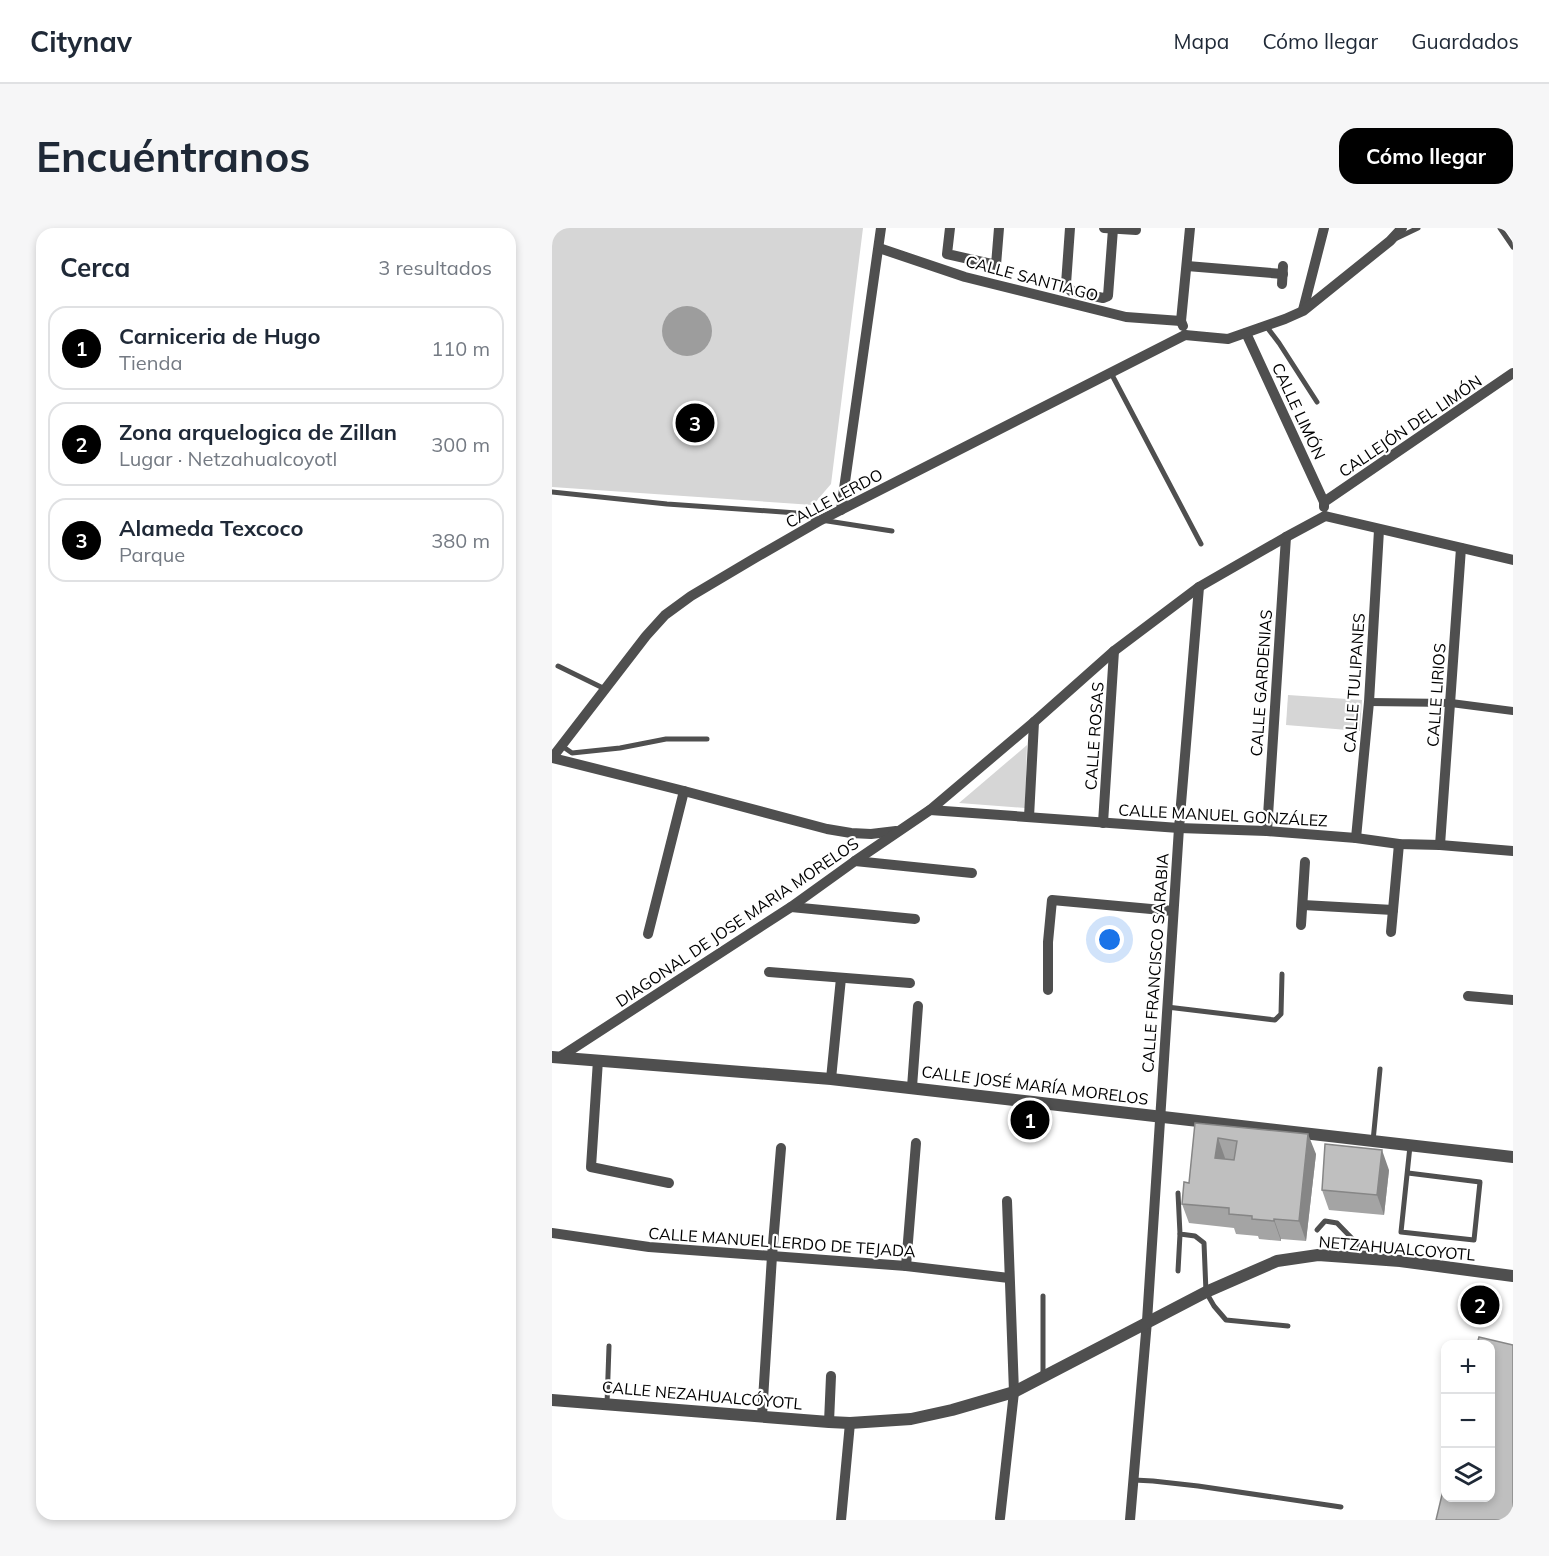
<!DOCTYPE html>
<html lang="es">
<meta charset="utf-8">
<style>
:root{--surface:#fff;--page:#f6f6f7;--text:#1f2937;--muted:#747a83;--line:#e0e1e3;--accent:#000}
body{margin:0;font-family:Mulish,sans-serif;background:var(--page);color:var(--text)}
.controls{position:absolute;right:18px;bottom:18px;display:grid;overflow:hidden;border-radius:12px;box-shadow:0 3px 9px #0003}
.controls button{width:54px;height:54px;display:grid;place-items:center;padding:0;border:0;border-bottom:2px solid var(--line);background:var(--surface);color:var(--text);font:30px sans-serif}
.you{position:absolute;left:558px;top:712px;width:21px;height:21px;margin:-15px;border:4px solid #fff;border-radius:50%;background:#1a73e8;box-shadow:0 0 0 9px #1a73e833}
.badge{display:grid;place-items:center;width:39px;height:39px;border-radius:50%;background:var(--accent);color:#fff;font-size:20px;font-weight:700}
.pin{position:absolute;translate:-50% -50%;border:3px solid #fff;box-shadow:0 2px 6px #0006}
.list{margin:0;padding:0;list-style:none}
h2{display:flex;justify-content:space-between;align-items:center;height:78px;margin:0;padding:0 24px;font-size:26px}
h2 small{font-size:20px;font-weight:400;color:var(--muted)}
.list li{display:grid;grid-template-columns:39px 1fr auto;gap:18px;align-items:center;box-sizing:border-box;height:84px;margin:0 12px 12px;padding:0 12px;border:2px solid var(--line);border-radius:18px}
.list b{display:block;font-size:22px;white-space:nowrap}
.list p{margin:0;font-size:20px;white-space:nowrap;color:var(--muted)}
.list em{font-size:20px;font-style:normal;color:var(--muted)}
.icon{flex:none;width:33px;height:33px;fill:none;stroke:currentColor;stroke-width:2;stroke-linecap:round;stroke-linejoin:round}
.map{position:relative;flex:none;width:961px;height:1292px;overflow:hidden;border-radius:18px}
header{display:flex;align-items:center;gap:36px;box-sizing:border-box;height:84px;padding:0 30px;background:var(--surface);border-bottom:2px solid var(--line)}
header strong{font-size:28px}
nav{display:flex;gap:33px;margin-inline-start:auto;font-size:21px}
.intro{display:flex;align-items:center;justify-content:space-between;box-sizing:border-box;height:144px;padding:0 36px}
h1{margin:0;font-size:42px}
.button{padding:15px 27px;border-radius:18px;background:var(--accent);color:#fff;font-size:21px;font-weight:700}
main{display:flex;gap:36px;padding:0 36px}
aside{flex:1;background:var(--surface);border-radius:18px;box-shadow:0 3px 9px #0003}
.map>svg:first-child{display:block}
.green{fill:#d6d6d6}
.water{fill:#9d9d9d}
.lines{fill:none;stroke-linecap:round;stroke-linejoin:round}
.service{stroke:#4f4f4f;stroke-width:5}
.pedestrian{stroke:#4f4f4f;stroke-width:8}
.minor{stroke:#4f4f4f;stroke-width:10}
.tertiary{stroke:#4f4f4f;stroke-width:12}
.wall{fill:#a4a4a4}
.shaded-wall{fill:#868686}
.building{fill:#bfbfbf;stroke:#868686;stroke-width:1.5;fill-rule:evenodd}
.labels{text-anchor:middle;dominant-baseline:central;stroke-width:4.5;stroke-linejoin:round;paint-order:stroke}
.street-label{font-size:16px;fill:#000;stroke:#fff}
</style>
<header>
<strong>Citynav</strong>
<nav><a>Mapa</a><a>Cómo llegar</a><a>Guardados</a></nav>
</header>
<div class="intro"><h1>Encuéntranos</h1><a class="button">Cómo llegar</a></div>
<main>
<aside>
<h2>Cerca<small>3 resultados</small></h2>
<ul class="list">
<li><span class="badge">1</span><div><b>Carniceria de Hugo</b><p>Tienda</p></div><em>110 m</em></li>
<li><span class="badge">2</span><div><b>Zona arquelogica de Zillan</b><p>Lugar · Netzahualcoyotl</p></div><em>300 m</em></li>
<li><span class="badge">3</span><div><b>Alameda Texcoco</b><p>Parque</p></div><em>380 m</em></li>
</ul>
</aside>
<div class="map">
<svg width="961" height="1292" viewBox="0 0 961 1292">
<rect width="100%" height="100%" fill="#fff"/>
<!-- green -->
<g class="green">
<polygon points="0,0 311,0 279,256 261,277 0,259"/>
<polygon points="736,467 810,472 808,503 734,497"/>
<polygon points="475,517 473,580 407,575"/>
</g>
<!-- water -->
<circle class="water" cx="135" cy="103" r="25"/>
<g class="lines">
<!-- service -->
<g class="service">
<polyline points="948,0 961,19"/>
<polyline points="845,10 866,0"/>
<polyline points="714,98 727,115 765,174"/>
<polyline points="559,145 649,316"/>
<polyline points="0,264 115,276 245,285 269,292 340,303"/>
<polyline points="6,438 53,461"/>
<polyline points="10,518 20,525 68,520 114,511 155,511"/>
<polyline points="615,779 723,792 729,786 730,746"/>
<polyline points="821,913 828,841"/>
<polyline points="856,945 928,954 922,1012 849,1004 858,918"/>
<polyline points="626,965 628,1006 643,1008 652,1015 654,1064 662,1078 674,1092 736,1098"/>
<polyline points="765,1002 773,993 785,995 818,1029"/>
<polyline points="626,1043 628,1006"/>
<polyline points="491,1147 491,1068"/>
<polyline points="55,1176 57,1118"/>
<polyline points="582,1252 601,1253 646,1258 789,1279"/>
</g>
<!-- pedestrian -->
<polyline class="pedestrian" points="817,474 899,475 961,483"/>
<!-- minor -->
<g class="minor">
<polyline points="398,0 395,26 444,37 447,0"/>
<polyline points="518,0 514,56 519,63 551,70 556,68 561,1"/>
<polyline points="552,0 584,2"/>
<polyline points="327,20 413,49 574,89 629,93"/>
<polyline points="635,38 731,46"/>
<polyline points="730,56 731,38"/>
<polyline points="751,82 772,0"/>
<polyline points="631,98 629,93 638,0"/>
<polyline points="694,105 772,274 772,279"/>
<polyline points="633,107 676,111 733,91 751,83 838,13 850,0"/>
<polyline points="772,274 961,145"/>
<polyline points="289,282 329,0"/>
<polyline points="773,288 961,332"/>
<polyline points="0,530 94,408 113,387 139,368 203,330 269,292 633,107"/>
<polyline points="1,530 132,563 275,601 299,605 319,606 344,603"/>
<polyline points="378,582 627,600 715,603 804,610 847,616 888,617 961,623"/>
<polyline points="477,589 482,494"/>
<polyline points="551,595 562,423"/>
<polyline points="715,603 734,309"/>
<polyline points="804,610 817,474 827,302"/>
<polyline points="888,617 909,320"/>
<polyline points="303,633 420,645"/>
<polyline points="751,677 841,682"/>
<polyline points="239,679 363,691"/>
<polyline points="749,697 753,634"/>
<polyline points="839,704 847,616"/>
<polyline points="96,706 132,563"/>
<polyline points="217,744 358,755"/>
<polyline points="496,762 496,714 500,672 621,683"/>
<polyline points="916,768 961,772"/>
<polyline points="8,829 239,679 303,633 378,582 482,494 562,423 647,359 734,309 773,288"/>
<polyline points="46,832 39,939 117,955"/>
<polyline points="279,851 289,750"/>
<polyline points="360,859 366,778"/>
<polyline points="0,1005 97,1019 354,1038 457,1050"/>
<polyline points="354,1038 364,915"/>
<polyline points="210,1188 220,1028 229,920"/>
<polyline points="277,1194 279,1148"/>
<polyline points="448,1290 462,1164 455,973"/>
<polyline points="289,1292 298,1195"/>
<polyline points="578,1292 595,1093 627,600 647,359"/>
</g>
<!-- tertiary -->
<g class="tertiary">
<polyline points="0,829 279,851 961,929"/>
<polyline points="0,1172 277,1194 298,1195 359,1191 400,1182 462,1164 654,1064 725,1033 766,1027 794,1029 848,1033 961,1048"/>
</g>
</g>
<!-- wall -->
<g class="wall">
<polygon points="643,895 764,926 754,1013 729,1011 729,1013 707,1011 706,1008 684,1006 682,1000 637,995 630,976 637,955"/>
<polygon points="837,942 832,987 777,982 770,962"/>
</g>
<!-- shaded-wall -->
<g class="shaded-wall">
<polygon points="756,906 764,926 754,1013 747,993"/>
<polygon points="666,910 673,930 670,950 663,930"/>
<polygon points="830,922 837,942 832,987 825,967"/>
<polygon points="722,991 729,1011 729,1013 722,993"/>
</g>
<!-- building -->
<g class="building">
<path d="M643 895 756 906 747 993 722 991V993L700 991V988L677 986V980L630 976 632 954 637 955ZM666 910 685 913 682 932 663 930Z"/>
<polygon points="773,916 830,922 825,967 770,962"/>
<polygon points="927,1109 961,1117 961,1292 884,1292 894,1250 894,1269 939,1269 939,1116 925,1116"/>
</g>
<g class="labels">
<!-- street labels -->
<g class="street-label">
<text transform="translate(480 50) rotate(15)">CALLE SANTIAGO</text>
<text transform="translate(747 183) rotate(65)">CALLE LIMÓN</text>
<text transform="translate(858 198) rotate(-34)">CALLEJÓN DEL LIMÓN</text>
<text transform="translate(282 270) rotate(-28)">CALLE LERDO</text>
<text transform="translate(709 455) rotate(-86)">CALLE GARDENIAS</text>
<text transform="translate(802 455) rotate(-86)">CALLE TULIPANES</text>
<text transform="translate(884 467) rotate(-86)">CALLE LIRIOS</text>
<text transform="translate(542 508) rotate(-86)">CALLE ROSAS</text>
<text transform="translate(671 587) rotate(3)">CALLE MANUEL GONZÁLEZ</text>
<text transform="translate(185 694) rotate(-34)">DIAGONAL DE JOSE MARIA MORELOS</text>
<text transform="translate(603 735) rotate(-86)">CALLE FRANCISCO SARABIA</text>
<text transform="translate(483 857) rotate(7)">CALLE JOSÉ MARÍA MORELOS</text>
<text transform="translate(230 1014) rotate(4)">CALLE MANUEL LERDO DE TEJADA</text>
<text transform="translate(845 1020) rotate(5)">NETZAHUALCOYOTL</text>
<text transform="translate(150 1167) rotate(5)">CALLE NEZAHUALCÓYOTL</text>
</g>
</g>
</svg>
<div class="controls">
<button>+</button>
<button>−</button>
<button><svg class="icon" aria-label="layers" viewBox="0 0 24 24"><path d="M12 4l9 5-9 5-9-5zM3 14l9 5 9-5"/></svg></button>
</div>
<div class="you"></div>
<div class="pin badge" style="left:478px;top:892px">1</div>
<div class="pin badge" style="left:928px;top:1077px">2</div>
<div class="pin badge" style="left:143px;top:195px">3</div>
</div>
</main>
